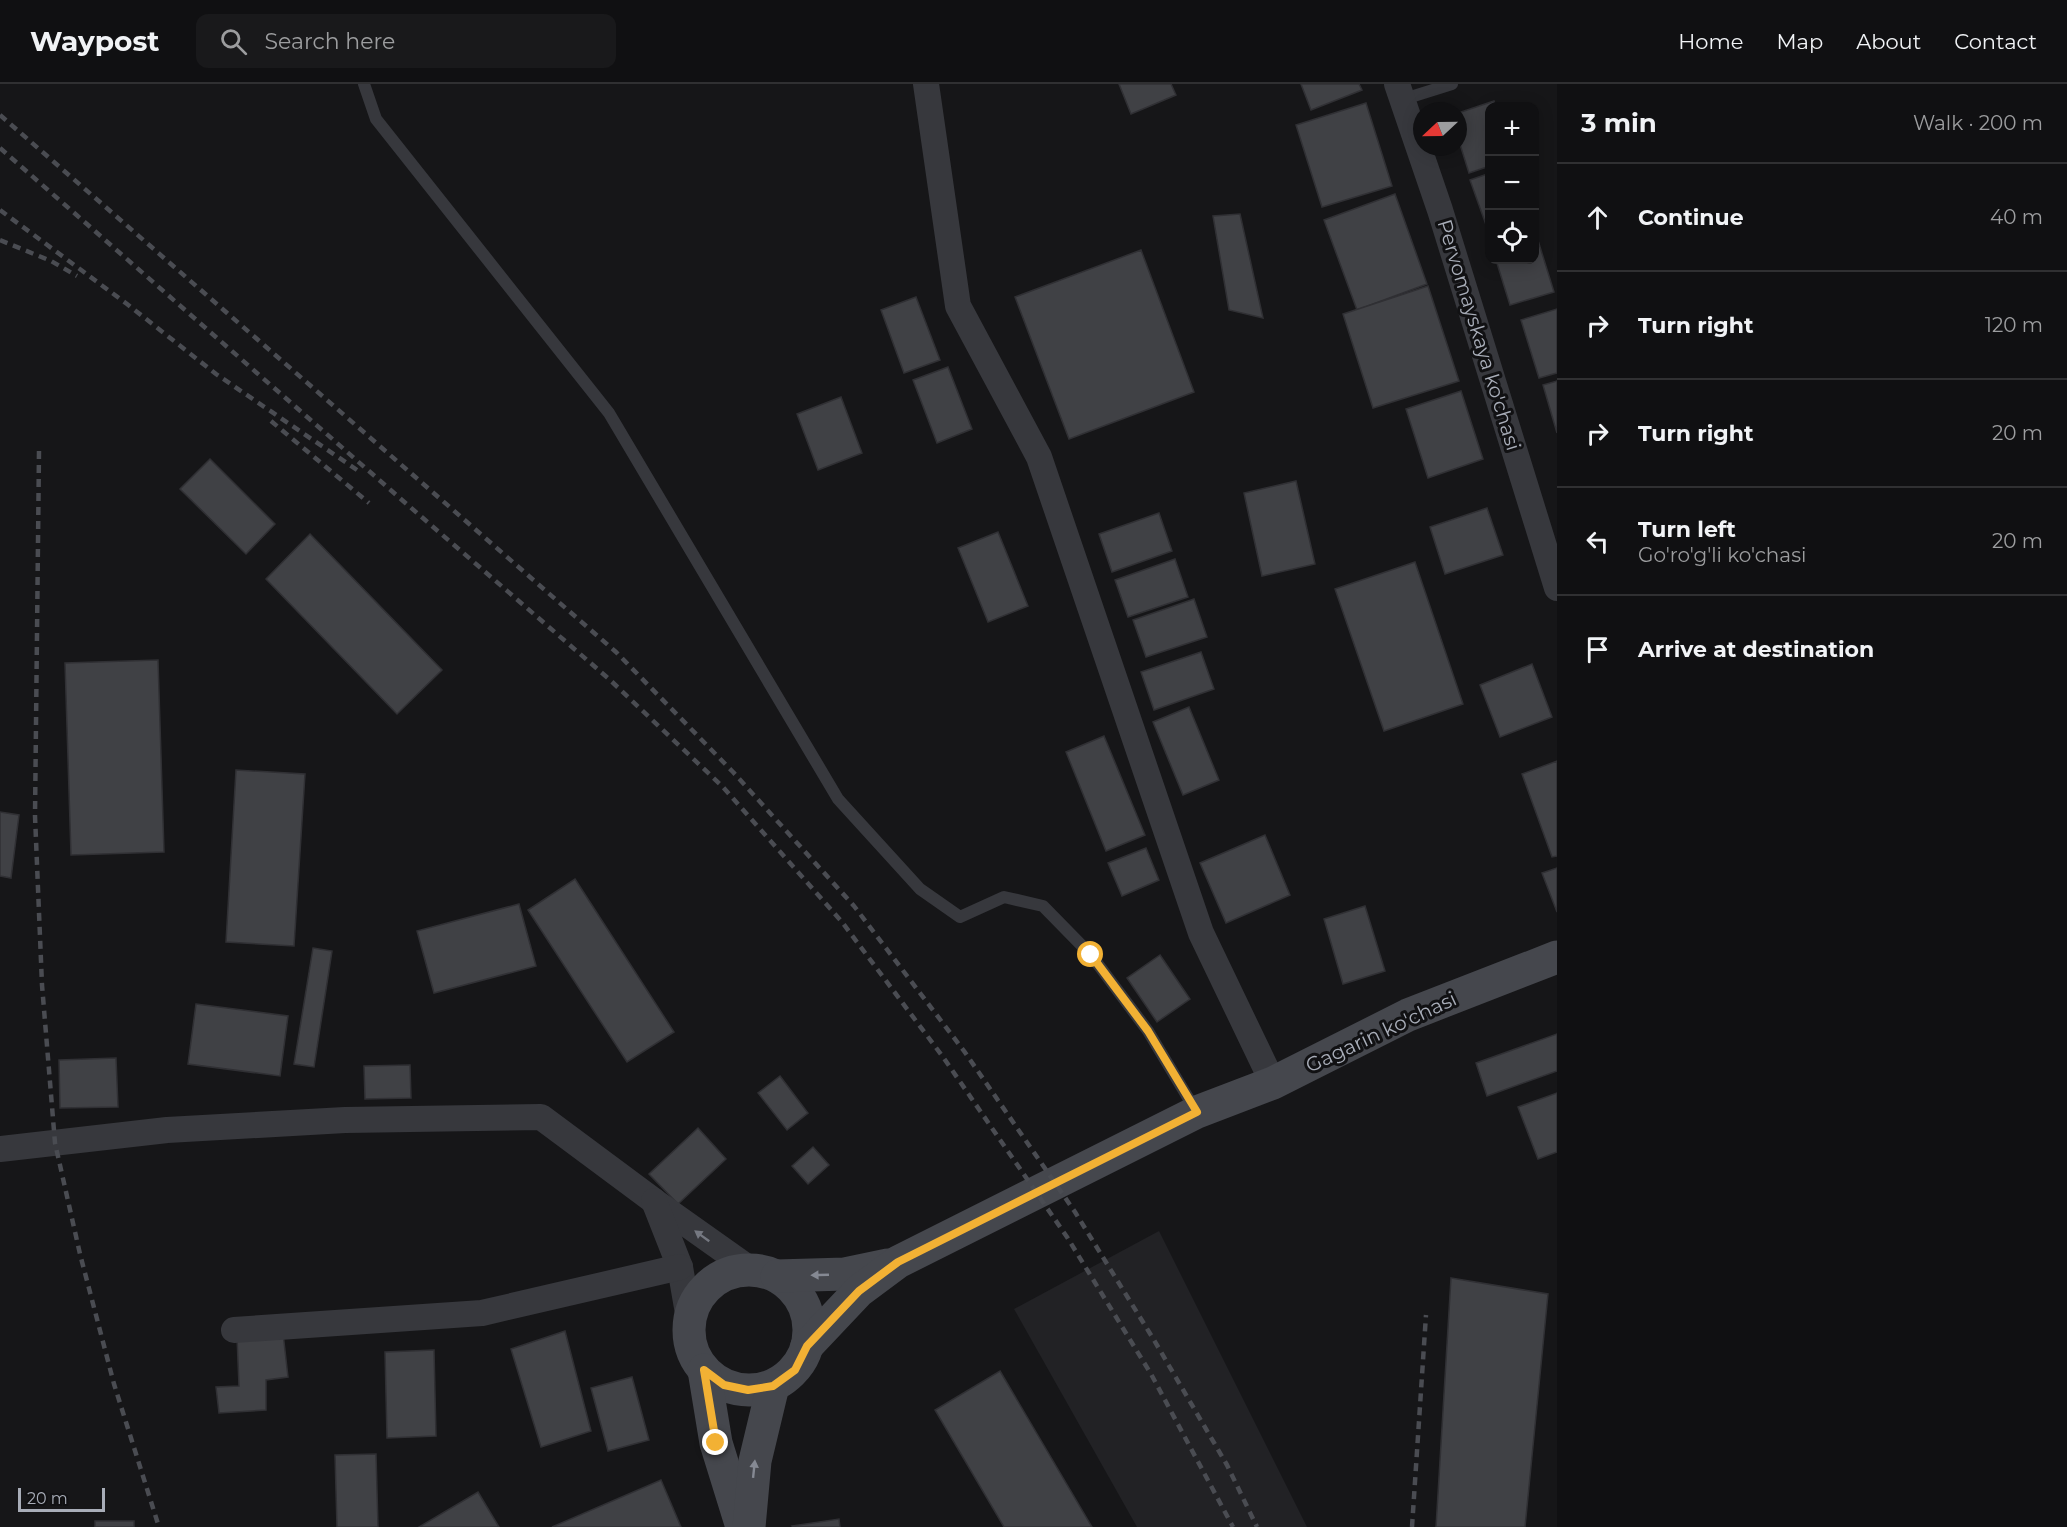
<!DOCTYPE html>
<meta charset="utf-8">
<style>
:root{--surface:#101012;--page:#19191b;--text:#f1f3f6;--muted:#9c9d9f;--line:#303032}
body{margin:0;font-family:Montserrat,sans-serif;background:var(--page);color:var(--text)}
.controls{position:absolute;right:18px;top:18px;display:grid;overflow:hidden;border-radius:12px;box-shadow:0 3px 15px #0003}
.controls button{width:54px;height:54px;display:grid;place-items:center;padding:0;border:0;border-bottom:2px solid var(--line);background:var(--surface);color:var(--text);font:30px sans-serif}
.compass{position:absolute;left:1413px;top:18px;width:54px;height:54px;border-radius:50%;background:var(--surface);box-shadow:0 3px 15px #0003;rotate:248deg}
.scale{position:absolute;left:18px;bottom:15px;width:87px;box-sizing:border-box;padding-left:6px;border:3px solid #a8adb8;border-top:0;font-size:16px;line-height:21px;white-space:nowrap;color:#a8adb8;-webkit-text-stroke:4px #111113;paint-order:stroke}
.stop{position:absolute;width:18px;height:18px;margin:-14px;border:4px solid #f2b134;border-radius:50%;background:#fff}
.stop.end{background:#f2b134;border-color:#fff;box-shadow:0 2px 6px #0008}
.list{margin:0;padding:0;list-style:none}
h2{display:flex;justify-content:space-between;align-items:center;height:78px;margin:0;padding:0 24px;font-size:26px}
h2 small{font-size:20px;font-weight:400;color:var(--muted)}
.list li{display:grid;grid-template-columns:39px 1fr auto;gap:18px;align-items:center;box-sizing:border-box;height:108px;padding:0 24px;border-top:2px solid var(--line)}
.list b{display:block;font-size:22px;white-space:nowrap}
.list p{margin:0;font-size:20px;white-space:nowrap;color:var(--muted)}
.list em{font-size:20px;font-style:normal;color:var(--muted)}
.icon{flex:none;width:33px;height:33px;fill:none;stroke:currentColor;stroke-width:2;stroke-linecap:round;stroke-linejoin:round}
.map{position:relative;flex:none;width:1557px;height:1443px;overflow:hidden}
header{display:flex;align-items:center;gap:36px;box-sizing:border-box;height:84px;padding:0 30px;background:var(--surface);border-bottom:2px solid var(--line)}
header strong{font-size:28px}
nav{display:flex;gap:33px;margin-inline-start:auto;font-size:21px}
.search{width:420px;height:54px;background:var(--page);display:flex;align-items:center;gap:15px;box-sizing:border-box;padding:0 21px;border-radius:12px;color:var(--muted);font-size:22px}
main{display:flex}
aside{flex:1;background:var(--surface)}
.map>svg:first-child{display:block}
.built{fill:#222225}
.building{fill:#404145;stroke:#303034;stroke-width:1.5}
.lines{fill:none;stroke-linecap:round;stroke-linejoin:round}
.lane{stroke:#37383d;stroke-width:12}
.street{stroke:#37383d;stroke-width:26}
.secondary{stroke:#45474d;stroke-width:33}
.rail{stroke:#4a4c52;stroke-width:4.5;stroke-dasharray:8 6;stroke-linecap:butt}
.oneway{fill:#757881}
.oneway2{fill:#858993}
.route{stroke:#f2b134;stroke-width:8}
.labels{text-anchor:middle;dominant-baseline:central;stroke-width:6;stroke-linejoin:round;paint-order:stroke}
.street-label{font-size:20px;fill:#a8adb8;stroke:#111113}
</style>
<header>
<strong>Waypost</strong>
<div class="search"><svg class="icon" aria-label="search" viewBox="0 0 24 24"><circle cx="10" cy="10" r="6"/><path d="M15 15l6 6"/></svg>Search here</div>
<nav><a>Home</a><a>Map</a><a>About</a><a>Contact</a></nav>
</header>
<main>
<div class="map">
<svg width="1557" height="1443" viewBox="0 0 1557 1443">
<rect width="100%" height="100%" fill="#161618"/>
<!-- built -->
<polygon class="built" points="1159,1147 1307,1443 1137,1443 1014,1225"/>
<!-- building -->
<g class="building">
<polygon points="1119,0 1171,0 1176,11 1131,30"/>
<polygon points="1301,0 1359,0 1362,6 1311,26"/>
<polygon points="1494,17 1496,22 1490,22 1490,82 1469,89 1458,54 1458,29"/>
<polygon points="1366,19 1392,102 1322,123 1296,41"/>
<polygon points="1490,89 1490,152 1470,96"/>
<polygon points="1395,110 1427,200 1357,226 1324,136"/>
<polygon points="1240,130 1263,234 1229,226 1213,132"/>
<polygon points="1536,150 1554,208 1510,221 1496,176 1534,176"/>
<polygon points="1141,166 1194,308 1069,355 1015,213"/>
<polygon points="1428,202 1459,297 1373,324 1343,230"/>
<polygon points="916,213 940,276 904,289 881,226"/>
<polygon points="1557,225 1557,289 1539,294 1521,236"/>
<polygon points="948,283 972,345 937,359 913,296"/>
<polygon points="1557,297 1557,349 1543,301"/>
<polygon points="1461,307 1483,375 1428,394 1406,325"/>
<polygon points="841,313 862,369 818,386 797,330"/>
<polygon points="210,375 275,440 246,470 180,405"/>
<polygon points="1296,397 1315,480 1262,492 1244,409"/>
<polygon points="1487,424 1503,471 1445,490 1430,443"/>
<polygon points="1159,429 1172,467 1112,488 1099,450"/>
<polygon points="998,448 1028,522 988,538 958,464"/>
<polygon points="310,450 442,586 397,630 266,495"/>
<polygon points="1175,475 1188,513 1128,533 1115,496"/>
<polygon points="1415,478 1463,620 1384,647 1335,505"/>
<polygon points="1194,515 1207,553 1146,573 1133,536"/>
<polygon points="1201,568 1214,605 1154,626 1141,588"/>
<polygon points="158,576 164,768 71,771 65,579"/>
<polygon points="1532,580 1552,633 1500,653 1480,601"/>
<polygon points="1189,623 1219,696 1183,711 1153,638"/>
<polygon points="1104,652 1145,751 1106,767 1066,668"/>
<polygon points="1557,677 1557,772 1552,773 1522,690"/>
<polygon points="236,686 305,690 294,862 226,858"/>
<polygon points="0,728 19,731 11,794 0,792"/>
<polygon points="1265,751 1290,811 1226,839 1200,779"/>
<polygon points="1146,764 1159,796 1122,812 1108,779"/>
<polygon points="1557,784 1557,828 1542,789"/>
<polygon points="575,795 674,948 627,978 528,826"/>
<polygon points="519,820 536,882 434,909 417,847"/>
<polygon points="1365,822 1385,887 1343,900 1324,835"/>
<polygon points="313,864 332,867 314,983 294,980"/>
<polygon points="1160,871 1190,915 1157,938 1127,894"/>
<polygon points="196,920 288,932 280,992 188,980"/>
<polygon points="1557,950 1557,987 1487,1012 1476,979"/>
<polygon points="116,974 118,1023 60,1024 59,976"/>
<polygon points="410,981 411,1014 365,1015 364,982"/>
<polygon points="780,992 808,1029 787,1046 758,1009"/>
<polygon points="1557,1009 1557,1068 1538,1075 1518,1023"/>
<polygon points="698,1044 726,1075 678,1120 649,1090"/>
<polygon points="813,1063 829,1081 808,1100 792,1082"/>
<polygon points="1451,1194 1548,1210 1525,1443 1436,1443"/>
<polygon points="565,1247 591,1347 541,1363 511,1265"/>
<polygon points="283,1249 288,1293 266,1296 266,1326 219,1329 216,1303 239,1302 237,1253"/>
<polygon points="434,1266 436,1352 387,1354 385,1268"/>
<polygon points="1000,1287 1092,1443 1004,1443 935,1326"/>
<polygon points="632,1293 649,1356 608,1367 591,1304"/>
<polygon points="376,1370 378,1443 337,1443 335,1371"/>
<polygon points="661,1396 681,1443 552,1443"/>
<polygon points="478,1408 499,1443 419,1443"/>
<polygon points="839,1435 840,1443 793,1443 792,1442"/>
<rect x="95" y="1437" width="39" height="6"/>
</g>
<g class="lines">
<!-- lane -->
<g class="lane">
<polyline points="364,0 376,35 609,329 838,715 920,805 960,833 1004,813 1043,822 1091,871 1148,947 1196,1027"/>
<polyline points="1401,16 1452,0"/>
</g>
<!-- street -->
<g class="street">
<polyline points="926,0 958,222 1039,373 1201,849 1273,999"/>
<polyline points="1397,0 1440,126 1557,504"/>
<polyline points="0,1065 167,1046 345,1036 541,1033 654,1117 750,1185"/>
<polyline points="654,1117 680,1183 689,1235"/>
<polyline points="234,1246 482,1229 680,1183"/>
</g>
<!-- secondary -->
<g class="secondary">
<circle cx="749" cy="1246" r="60"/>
<polyline points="777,1192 845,1190 888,1181"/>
<polyline points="807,1262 859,1207 898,1178 1197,1028 1273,999 1408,931 1557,873"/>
<polyline points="704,1286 716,1359 742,1443"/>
<polyline points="749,1443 755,1377 773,1302"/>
</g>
<!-- rail -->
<g class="rail">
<polyline points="0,31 616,568 733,688 854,822 964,967 1075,1128 1154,1256 1227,1381 1257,1443"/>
<polyline points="0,64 402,416 609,595 722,702 842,838 943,973 1067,1153 1151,1290 1233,1443"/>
<polyline points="0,126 127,220 216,290 357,386"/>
<polyline points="0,156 51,177 77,192"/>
<polyline points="271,337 369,419"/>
<polyline points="39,367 35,732 42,901 55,1059 80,1170 114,1300 159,1443"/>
<polyline points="1412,1443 1426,1231"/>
</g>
</g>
<!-- one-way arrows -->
<defs><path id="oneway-solid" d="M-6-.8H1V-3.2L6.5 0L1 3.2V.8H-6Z" transform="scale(1.5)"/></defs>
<use class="oneway" href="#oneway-solid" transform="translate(702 1152) rotate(-144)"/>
<g class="oneway2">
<use href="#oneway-solid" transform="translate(820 1191) rotate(178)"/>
<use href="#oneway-solid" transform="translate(754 1385) rotate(-84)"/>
</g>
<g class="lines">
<!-- route -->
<polyline class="route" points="716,1359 704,1286 724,1301 748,1306 773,1302 795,1286 807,1262 859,1207 898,1178 1197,1028 1148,947 1091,871"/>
</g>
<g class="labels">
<!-- street labels -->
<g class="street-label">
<text transform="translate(1479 251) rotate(73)">Pervomayskaya ko'chasi</text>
<text transform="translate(1381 948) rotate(-25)">Gagarin ko'chasi</text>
</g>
</g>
</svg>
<div class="controls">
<button>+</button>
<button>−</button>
<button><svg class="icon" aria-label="locate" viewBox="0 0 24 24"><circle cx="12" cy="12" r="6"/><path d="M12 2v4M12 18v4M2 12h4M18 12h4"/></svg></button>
</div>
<svg class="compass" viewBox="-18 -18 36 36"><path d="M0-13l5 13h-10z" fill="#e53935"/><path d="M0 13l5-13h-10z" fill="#9c9d9f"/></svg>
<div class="scale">20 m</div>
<div class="stop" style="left:1091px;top:871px"></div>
<div class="stop end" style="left:716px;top:1359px"></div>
</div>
<aside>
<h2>3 min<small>Walk · 200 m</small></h2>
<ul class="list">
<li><svg class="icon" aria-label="ahead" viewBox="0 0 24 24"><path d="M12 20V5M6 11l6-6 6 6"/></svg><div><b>Continue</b></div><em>40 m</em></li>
<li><svg class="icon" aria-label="right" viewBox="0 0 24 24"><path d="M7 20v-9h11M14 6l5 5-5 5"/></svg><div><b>Turn right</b></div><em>120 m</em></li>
<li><svg class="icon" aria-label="right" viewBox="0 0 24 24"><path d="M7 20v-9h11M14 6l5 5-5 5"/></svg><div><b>Turn right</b></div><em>20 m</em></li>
<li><svg class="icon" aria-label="left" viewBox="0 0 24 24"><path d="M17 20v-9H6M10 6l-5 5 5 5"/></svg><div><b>Turn left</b><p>Go'ro'g'li ko'chasi</p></div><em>20 m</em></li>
<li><svg class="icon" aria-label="arrive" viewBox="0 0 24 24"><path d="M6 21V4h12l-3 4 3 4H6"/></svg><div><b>Arrive at destination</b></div></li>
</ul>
</aside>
</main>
